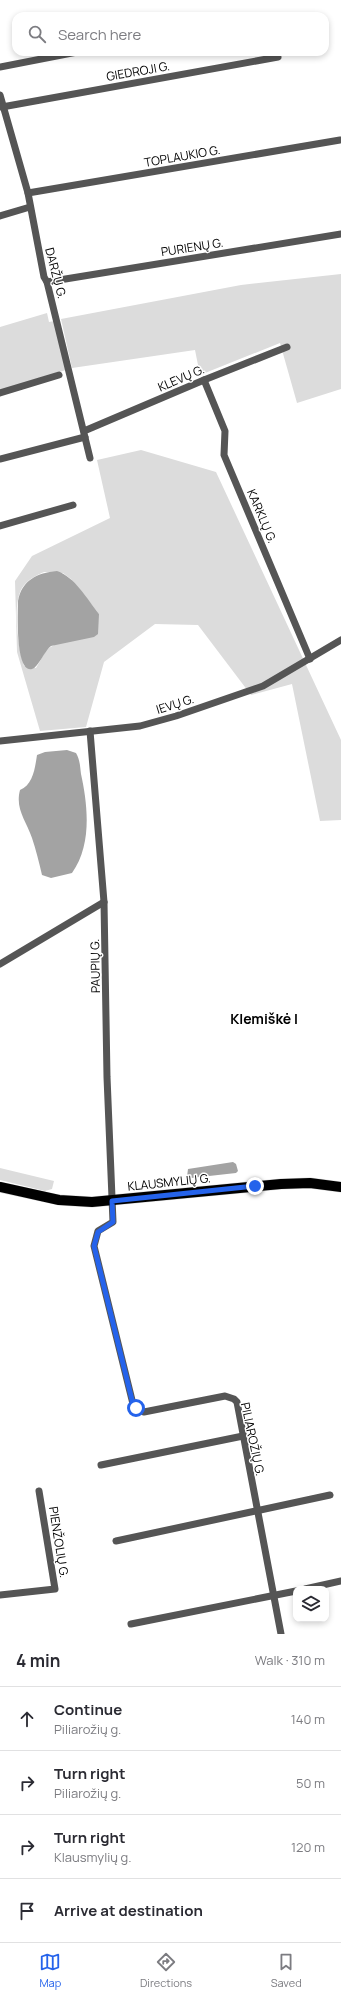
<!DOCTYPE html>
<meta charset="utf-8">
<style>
:root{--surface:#fff;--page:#f7f7f7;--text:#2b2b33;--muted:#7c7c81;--line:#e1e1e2;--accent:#2563eb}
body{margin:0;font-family:Manrope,sans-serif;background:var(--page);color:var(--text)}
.controls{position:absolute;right:12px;bottom:12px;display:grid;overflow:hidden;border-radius:8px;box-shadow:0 2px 6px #0003}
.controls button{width:36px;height:36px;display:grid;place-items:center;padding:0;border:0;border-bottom:1px solid var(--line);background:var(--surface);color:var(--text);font:20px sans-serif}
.stop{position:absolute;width:12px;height:12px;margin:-9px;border:3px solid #2563eb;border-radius:50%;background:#fff}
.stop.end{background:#2563eb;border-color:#fff;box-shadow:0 1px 4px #0008}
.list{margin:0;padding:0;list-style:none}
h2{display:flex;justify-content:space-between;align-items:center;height:52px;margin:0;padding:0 16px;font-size:17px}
h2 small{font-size:13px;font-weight:400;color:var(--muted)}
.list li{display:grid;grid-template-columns:26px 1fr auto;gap:12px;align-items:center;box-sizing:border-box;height:64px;padding:0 16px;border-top:1px solid var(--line)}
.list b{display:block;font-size:15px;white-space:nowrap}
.list p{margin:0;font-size:13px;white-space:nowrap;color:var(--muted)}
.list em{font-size:13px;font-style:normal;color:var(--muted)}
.icon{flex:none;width:22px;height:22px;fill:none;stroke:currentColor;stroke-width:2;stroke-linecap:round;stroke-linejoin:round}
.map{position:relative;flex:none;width:341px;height:1634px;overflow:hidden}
.search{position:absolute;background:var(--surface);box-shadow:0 2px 6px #0003;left:12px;right:12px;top:12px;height:44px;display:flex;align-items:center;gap:10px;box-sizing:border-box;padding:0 14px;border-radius:12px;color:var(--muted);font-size:15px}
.sheet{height:308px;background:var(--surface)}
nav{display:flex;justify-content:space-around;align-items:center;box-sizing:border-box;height:56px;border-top:1px solid var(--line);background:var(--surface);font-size:11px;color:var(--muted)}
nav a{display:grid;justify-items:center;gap:2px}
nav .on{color:var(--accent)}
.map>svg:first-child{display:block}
.green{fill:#dcdcdc;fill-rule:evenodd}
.water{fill:#a3a3a3}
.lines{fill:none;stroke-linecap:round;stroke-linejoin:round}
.primary-casing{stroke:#dbdbdb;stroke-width:11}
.minor{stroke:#555;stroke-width:7}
.primary{stroke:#000;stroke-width:10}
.route{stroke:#2563eb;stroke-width:5}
.labels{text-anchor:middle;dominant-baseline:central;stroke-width:3;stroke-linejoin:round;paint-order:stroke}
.street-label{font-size:12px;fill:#000;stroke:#fff}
.quarter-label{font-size:14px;font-weight:bold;fill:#000;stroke:#fff}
</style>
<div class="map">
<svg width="341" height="1634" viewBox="0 0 341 1634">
<rect width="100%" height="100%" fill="#fff"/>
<!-- green -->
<g class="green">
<polygon points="341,274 341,389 297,403 280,343 200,375 195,350 72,368 61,319 241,285"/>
<polygon points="47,313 49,322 54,321 66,370 0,390 0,327"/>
<path d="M141 450 216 472 341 740V820L320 821 292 684 251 695 198 625 155 624 104 662 86 727 40 731 17 652 15 581 32 556 110 518 97 460ZM44 572 63 573 71 579 99 614 58 643 47 649 36 668 24 666C18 648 12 604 22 588 27 580 35 576 44 572Z"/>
<polygon points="0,1168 54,1181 52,1189 45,1191 0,1180"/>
</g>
<!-- water -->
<g class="water">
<path d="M57 571C75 577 87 599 99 614L98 634 94 637 51 646C45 650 38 668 32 669 15 673 18 612 18 601 22 580 37 573 57 571Z"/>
<path d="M67 750 76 753C80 760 80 766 81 774 88 806 92 845 72 873L51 878 42 875C39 862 36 850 32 838 26 820 15 809 20 790 33 785 35 768 37 755L45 752Z"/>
<polygon points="233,1162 236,1164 238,1171 236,1173 191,1178 187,1177 188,1169"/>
</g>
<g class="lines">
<defs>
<polyline id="primary" points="0,1187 59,1200 92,1202 281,1184 310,1183 341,1187"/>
</defs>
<!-- primary casing -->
<use href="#primary" class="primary-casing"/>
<!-- minor -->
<g class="minor">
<polyline points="0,67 77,52"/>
<polyline points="0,95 28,193 44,277 47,282 90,458"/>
<polyline points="2,107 278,57"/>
<polyline points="28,193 340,140"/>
<polyline points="0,216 30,207"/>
<polyline points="47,282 341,234"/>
<polyline points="204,380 225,431 224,455 310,659"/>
<polyline points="0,393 59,375"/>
<polyline points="84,431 204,380 287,347"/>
<polyline points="0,459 85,437"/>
<polyline points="0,526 73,505"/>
<polyline points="90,731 104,902 107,1077 113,1222 98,1231 94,1246 133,1404 136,1408 144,1412 225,1396 234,1399 237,1402 281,1634"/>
<polyline points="0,741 140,726 176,716 263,686 341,640"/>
<polyline points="0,964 104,902"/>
<polyline points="101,1465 243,1436"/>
<polyline points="116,1541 330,1495"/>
<polyline points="305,1589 341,1581"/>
<polyline points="0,1595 55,1589 39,1491"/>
<polyline points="131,1624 296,1591"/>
</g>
<!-- primary -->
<use href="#primary" class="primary"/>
</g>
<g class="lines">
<!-- route -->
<polyline class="route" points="136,1408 133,1404 94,1246 98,1232 113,1222 112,1201 255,1186"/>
</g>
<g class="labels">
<!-- street labels -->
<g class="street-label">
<text transform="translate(138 71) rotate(-10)">GIEDROJI G.</text>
<text transform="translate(182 156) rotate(-10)">TOPLAUKIO G.</text>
<text transform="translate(192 247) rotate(-9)">PURIENŲ G.</text>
<text transform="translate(56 273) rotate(75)">DARŽŲ G.</text>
<text transform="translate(181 378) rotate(-23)">KLEVŲ G.</text>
<text transform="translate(262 516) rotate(67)">KARKLŲ G.</text>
<text transform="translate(175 704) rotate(-17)">IEVŲ G.</text>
<text transform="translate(95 966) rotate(-91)">PAUPIŲ G.</text>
<text transform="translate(169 1182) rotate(-6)">KLAUSMYLIŲ G.</text>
<text transform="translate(253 1439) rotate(78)">PILIAROŽIŲ G.</text>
<text transform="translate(59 1542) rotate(81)">PIENŽOLIŲ G.</text>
</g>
<!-- quarter labels -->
<g class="quarter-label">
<text x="264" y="1018">Klemiškė I</text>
</g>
</g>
</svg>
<div class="controls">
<button><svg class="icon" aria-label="layers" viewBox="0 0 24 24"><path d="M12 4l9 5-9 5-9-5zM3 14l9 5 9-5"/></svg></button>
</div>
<div class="stop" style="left:136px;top:1408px"></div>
<div class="stop end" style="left:255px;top:1186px"></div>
<div class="search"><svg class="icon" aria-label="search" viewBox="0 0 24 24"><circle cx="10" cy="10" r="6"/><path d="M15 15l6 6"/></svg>Search here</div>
</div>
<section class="sheet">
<h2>4 min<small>Walk · 310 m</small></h2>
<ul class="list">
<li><svg class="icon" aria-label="ahead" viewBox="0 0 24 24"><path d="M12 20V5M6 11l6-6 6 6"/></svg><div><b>Continue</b><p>Piliarožių g.</p></div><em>140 m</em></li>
<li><svg class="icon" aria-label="right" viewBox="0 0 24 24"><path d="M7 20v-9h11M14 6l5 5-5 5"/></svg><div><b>Turn right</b><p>Piliarožių g.</p></div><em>50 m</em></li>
<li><svg class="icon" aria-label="right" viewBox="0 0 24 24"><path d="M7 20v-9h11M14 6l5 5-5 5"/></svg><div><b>Turn right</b><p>Klausmylių g.</p></div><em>120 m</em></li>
<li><svg class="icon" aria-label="arrive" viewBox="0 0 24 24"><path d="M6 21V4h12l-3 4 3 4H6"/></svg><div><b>Arrive at destination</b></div></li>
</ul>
</section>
<nav>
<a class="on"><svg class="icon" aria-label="map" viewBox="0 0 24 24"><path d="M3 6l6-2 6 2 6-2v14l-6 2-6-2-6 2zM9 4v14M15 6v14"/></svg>Map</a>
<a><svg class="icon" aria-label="directions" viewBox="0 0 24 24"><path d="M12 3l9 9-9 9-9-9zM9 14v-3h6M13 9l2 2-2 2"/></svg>Directions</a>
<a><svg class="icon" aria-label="saved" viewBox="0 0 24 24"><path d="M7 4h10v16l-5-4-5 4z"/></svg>Saved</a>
</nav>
